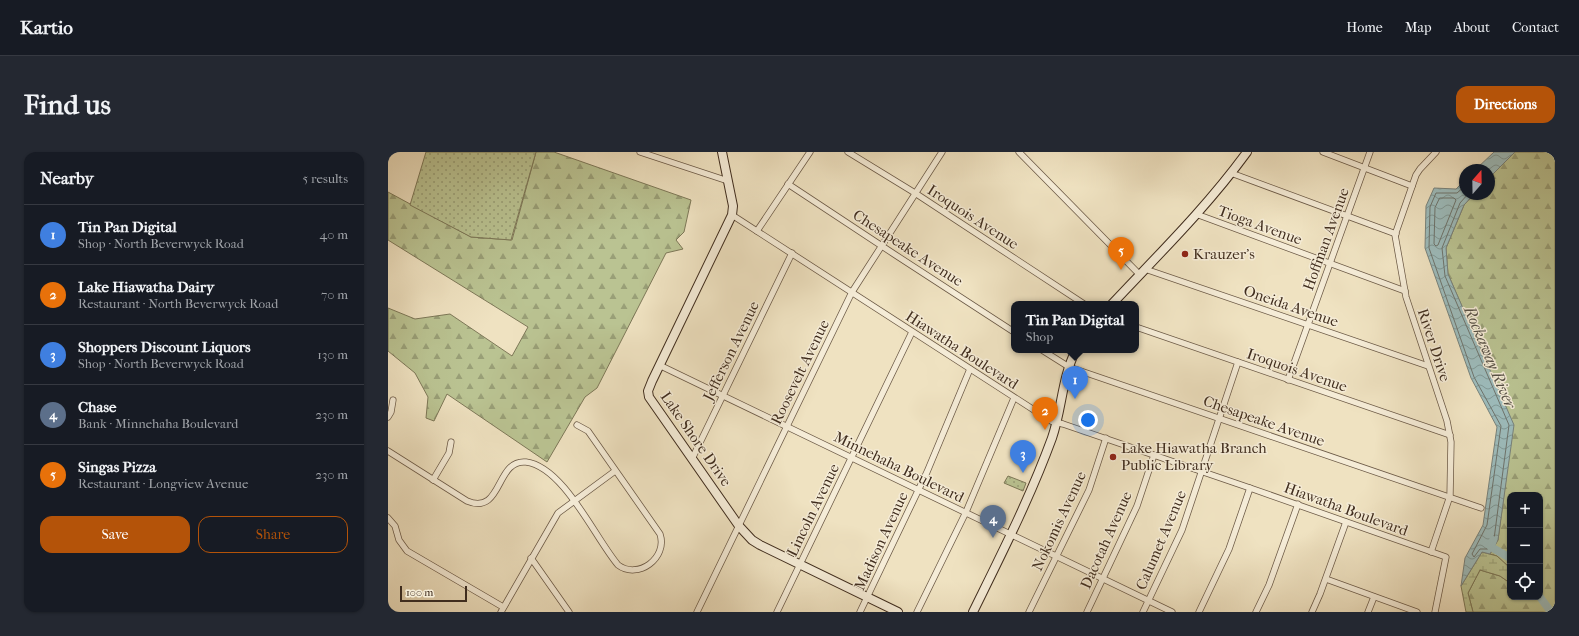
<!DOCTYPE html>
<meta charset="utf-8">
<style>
:root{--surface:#171b24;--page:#242831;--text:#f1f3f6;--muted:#9ea1a6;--line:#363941;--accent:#b45309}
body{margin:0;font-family:"IM FELL French Canon",serif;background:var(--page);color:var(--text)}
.controls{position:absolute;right:12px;bottom:12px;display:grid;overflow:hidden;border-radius:8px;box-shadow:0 1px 3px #0004}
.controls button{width:36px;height:36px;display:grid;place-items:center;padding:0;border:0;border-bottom:1px solid var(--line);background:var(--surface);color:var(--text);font:20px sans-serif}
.compass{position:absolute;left:1071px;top:12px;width:36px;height:36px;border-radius:50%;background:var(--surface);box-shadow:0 1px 3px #0004;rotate:20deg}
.scale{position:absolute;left:12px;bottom:10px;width:67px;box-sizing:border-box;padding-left:4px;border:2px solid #402d1e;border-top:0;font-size:11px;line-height:14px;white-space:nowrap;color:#402d1e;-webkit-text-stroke:3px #f5ecd7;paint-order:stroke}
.you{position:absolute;left:700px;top:268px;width:14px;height:14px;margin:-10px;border:3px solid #fff;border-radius:50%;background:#1a73e8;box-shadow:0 0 0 6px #1a73e833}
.badge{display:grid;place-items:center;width:26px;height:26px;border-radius:50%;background:var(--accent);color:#fff;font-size:13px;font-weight:700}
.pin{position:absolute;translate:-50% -33px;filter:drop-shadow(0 1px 2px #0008)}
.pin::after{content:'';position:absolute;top:21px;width:14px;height:12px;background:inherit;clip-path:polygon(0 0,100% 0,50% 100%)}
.popup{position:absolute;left:623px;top:149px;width:128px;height:52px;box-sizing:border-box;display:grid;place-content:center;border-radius:8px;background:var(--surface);filter:drop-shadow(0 1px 3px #0005);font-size:13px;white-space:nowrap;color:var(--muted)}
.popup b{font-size:15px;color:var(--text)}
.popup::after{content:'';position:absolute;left:50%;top:100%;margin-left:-8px;border:8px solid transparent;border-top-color:var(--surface)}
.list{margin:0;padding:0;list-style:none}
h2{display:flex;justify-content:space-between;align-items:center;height:52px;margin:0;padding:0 16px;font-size:17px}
h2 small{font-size:13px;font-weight:400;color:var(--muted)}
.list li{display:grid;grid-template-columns:26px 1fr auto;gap:12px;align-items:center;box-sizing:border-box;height:60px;padding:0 16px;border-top:1px solid var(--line)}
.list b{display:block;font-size:15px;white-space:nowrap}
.list p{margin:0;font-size:13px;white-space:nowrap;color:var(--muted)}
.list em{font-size:13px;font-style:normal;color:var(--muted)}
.actions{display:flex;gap:8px;padding:12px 16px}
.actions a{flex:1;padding:9px 0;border:1px solid var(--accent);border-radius:12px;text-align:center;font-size:14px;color:var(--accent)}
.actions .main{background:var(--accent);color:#fff}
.icon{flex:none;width:22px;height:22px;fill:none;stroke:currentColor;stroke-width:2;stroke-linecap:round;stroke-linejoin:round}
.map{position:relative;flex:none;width:1167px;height:460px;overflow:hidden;border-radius:12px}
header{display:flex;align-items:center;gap:24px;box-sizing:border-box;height:56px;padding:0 20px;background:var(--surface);border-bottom:1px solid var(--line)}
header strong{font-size:19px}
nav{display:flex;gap:22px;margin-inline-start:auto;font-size:14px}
.intro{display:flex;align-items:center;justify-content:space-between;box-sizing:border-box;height:96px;padding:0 24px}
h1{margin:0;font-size:28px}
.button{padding:10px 18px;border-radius:12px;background:var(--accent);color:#fff;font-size:14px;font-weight:700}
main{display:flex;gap:24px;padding:0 24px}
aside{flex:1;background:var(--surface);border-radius:12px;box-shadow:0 1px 3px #0004}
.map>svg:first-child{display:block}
.forest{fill:url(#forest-firs);stroke:#7d7858}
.wetland{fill:url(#wetland-marsh);stroke:#7d7858}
.park{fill:url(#park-dots);stroke:#7d7858}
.water{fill:url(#water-waves);stroke:#78837d}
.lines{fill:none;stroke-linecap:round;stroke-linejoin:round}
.shore{stroke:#6e746d;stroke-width:1}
.river{stroke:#9dbcbc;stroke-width:8}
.street-casing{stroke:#6c5a47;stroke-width:7}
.secondary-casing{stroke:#402d1e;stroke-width:10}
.street{stroke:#f5ecd7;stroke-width:5.5}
.secondary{stroke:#f5ecd7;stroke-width:8}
.poi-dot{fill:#8f2418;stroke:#f5ecd7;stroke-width:1.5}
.labels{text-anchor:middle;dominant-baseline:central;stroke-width:3;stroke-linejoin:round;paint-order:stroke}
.street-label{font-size:15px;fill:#402d1e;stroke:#f5ecd7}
.poi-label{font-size:15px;fill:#402d1e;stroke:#f5ecd7;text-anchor:start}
.water-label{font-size:16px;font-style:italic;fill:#575146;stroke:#f5ecd7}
</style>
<header>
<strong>Kartio</strong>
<nav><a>Home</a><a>Map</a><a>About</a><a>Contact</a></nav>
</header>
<div class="intro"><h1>Find us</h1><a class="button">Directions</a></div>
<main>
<aside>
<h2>Nearby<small>5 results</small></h2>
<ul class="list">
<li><span class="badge" style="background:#3f7fe0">1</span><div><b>Tin Pan Digital</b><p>Shop · North Beverwyck Road</p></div><em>40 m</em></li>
<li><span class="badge" style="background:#e8710a">2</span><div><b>Lake Hiawatha Dairy</b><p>Restaurant · North Beverwyck Road</p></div><em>70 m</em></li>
<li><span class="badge" style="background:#3f7fe0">3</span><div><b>Shoppers Discount Liquors</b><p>Shop · North Beverwyck Road</p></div><em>130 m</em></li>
<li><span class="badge" style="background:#5c6f8a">4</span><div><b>Chase</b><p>Bank · Minnehaha Boulevard</p></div><em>230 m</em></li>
<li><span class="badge" style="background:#e8710a">5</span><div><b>Singas Pizza</b><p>Restaurant · Longview Avenue</p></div><em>230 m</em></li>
</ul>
<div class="actions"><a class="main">Save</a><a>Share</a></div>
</aside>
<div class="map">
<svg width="1167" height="460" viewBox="0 0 1167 460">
<defs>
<pattern id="forest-firs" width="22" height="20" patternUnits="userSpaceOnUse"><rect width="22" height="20" fill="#bac392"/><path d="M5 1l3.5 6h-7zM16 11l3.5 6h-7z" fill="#999f77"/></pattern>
<pattern id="wetland-marsh" width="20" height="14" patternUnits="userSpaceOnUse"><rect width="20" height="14" fill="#bac392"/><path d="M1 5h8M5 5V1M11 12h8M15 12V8" fill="none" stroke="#999f77"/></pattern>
<pattern id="park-dots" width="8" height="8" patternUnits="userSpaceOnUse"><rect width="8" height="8" fill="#bac392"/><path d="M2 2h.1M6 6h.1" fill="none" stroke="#999f77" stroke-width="1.8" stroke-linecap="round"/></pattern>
<pattern id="water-waves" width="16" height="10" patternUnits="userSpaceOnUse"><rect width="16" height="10" fill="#9dbcbc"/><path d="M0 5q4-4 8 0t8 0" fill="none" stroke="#819998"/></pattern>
</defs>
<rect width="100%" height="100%" fill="#efe2c1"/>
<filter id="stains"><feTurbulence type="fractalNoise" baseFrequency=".005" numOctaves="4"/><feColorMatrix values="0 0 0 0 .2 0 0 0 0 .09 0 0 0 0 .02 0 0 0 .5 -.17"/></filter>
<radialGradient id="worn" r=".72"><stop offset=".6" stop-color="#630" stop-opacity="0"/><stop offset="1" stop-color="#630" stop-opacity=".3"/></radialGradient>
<!-- forest -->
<g class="forest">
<polygon points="148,0 166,0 303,48 296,80 288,88 295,97 278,101 209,236 197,245 159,310 59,242 46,269 38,266 40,245 27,221 0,199 0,156 27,167 62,162 124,204 140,175 0,88 0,40 83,85 124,88"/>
<polygon points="1127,0 1167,0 1167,460 1085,460 1080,441 1092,418 1112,424 1122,431 1122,445 1152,445 1152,343 1122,343 1122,416 1109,404 1102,402 1110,388 1125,273 1060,122 1058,96 1076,53 1086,42 1101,42 1101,26"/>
</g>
<!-- wetland -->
<polygon class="wetland" points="1094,400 1109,404 1122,416 1122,431 1112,424 1092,418 1080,441 1085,460 1078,460 1073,434"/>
<!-- park -->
<g class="park">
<polygon points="38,0 148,0 123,88 83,85 22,53"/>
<polygon points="620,324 638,331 635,339 616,331"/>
</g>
<!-- water -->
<g class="water">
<polygon points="1106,0 1127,0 1101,26 1101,18 1087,18"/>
<polygon points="1077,28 1077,42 1086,42 1076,53 1058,96 1060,122 1126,273 1110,388 1102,402 1094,400 1073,434 1077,406 1095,373 1109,275 1083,226 1037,96 1038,54 1046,36 1068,37"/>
</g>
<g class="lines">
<!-- shore -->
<g class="shore">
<polyline points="1077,34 1069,41 1048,41 1042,55 1041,96 1086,225 1113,274 1099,373 1084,402 1086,405 1092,397 1100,397 1106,387 1121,273 1057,124 1054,96 1072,51 1080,42"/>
<polygon points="1052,46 1066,46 1068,48 1050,93 1048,94 1046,92 1047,56"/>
</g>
<!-- river -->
<g class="river">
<polyline points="1105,388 1103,395 1122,406"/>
<polyline points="1152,445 1163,460"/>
</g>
<defs>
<g id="street">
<polyline points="252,0 340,29"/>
<polyline points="460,0 527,41 696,152"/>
<polyline points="631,0 752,123"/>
<polyline points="935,0 1024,34"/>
<polyline points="843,21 1008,82"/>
<polyline points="400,32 506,102 626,180"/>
<polyline points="808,62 1017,139"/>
<polyline points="344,63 663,269 675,272 862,336 1058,405 1047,460"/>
<polyline points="369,79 422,0"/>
<polyline points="757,117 1040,214"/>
<polyline points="748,175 1062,283"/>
<polyline points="654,198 681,215 1093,356"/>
<polyline points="271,213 784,460"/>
<polyline points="900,228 982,0"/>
<polyline points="0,265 3,260 5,248"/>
<path d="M0 299 79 349C115 364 107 307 138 310 176 315 207 386 230 413 250 428 280 406 272 382L200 279 189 273"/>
<polyline points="304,307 404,101"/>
<polyline points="45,328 61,301 63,290"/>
<polyline points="0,366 7,374 11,388 19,399 115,455"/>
<polyline points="1043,400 1062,344 1063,290 1059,269 1018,145 1007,83 1028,23 1032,17 1048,0"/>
<polyline points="143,406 181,460"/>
<polyline points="938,427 1029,460"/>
<polyline points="113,460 170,361 227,319"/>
<polyline points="309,460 464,140 554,0"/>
<polyline points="389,460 524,180"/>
<polyline points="472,460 539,320 582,217"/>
<polyline points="529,460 578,360 626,246"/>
<polyline points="641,460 701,338 718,286"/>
<polyline points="699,460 749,354 766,303"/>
<polyline points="755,460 794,378 850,210"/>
<polyline points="811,460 841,397 862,336"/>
<polyline points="868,460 881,433 910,352"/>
<polyline points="924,460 932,442 958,370"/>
<polyline points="980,460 986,445"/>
</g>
<g id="secondary">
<polyline points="334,0 345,54 344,63 264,229 260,239 261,245 351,374 364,388 372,393 510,460"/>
<path d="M724 152C770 103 819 55 859 0"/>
<path d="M585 460C613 403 642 346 664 286 674 257 674 225 688 198"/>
</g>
</defs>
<!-- street casing -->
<use href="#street" class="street-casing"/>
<!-- secondary casing -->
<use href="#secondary" class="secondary-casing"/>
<!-- street -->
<use href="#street" class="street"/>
<!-- secondary -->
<use href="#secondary" class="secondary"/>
</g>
<!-- markers -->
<g class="poi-dot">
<circle cx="797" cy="102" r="4"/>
<circle cx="725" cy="305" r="4"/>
</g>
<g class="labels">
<!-- street labels -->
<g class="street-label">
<text transform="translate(585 65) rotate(33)">Iroquois Avenue</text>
<text transform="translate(872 73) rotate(20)">Tioga Avenue</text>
<text transform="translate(938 87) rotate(-70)">Hoffman Avenue</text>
<text transform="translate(520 96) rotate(33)">Chesapeake Avenue</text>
<text transform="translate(903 154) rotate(19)">Oneida Avenue</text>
<text transform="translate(1046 193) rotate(72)">River Drive</text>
<text transform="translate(574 198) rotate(33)">Hiawatha Boulevard</text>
<text transform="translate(343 199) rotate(-64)">Jefferson Avenue</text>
<text transform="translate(909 218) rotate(19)">Iroquois Avenue</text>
<text transform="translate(412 220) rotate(-64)">Roosevelt Avenue</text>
<text transform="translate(876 269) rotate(19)">Chesapeake Avenue</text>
<text transform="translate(308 287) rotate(55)">Lake Shore Drive</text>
<text transform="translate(511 315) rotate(26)">Minnehaha Boulevard</text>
<text transform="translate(958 357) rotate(20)">Hiawatha Boulevard</text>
<text transform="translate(425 358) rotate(-64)">Lincoln Avenue</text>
<text transform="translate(671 369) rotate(-65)">Nokomis Avenue</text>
<text transform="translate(718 388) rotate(-66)">Dacotah Avenue</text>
<text transform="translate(773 388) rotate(-67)">Calumet Avenue</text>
<text transform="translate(493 389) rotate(-65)">Madison Avenue</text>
</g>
<!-- poi labels -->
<g class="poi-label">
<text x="805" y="102">Krauzer's</text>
<text x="733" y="296">Lake Hiawatha Branch<tspan x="733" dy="17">Public Library</tspan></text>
</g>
<!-- water labels -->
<g class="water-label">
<text transform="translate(1102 205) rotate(67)">Rockaway River</text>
</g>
</g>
<rect width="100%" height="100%" filter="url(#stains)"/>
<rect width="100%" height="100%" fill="url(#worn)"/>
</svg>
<div class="controls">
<button>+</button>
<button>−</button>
<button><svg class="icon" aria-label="locate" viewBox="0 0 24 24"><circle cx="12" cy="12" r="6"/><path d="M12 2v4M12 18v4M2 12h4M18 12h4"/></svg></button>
</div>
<svg class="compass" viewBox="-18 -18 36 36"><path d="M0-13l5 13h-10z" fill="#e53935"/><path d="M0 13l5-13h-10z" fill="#9ea1a6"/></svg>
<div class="scale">100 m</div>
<div class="you"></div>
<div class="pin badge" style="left:687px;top:247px;background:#3f7fe0">1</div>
<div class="popup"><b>Tin Pan Digital</b>Shop</div>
<div class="pin badge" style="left:657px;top:278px;background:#e8710a">2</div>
<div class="pin badge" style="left:635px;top:321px;background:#3f7fe0">3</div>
<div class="pin badge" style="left:605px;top:386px;background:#5c6f8a">4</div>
<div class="pin badge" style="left:733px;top:118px;background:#e8710a">5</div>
</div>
</main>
